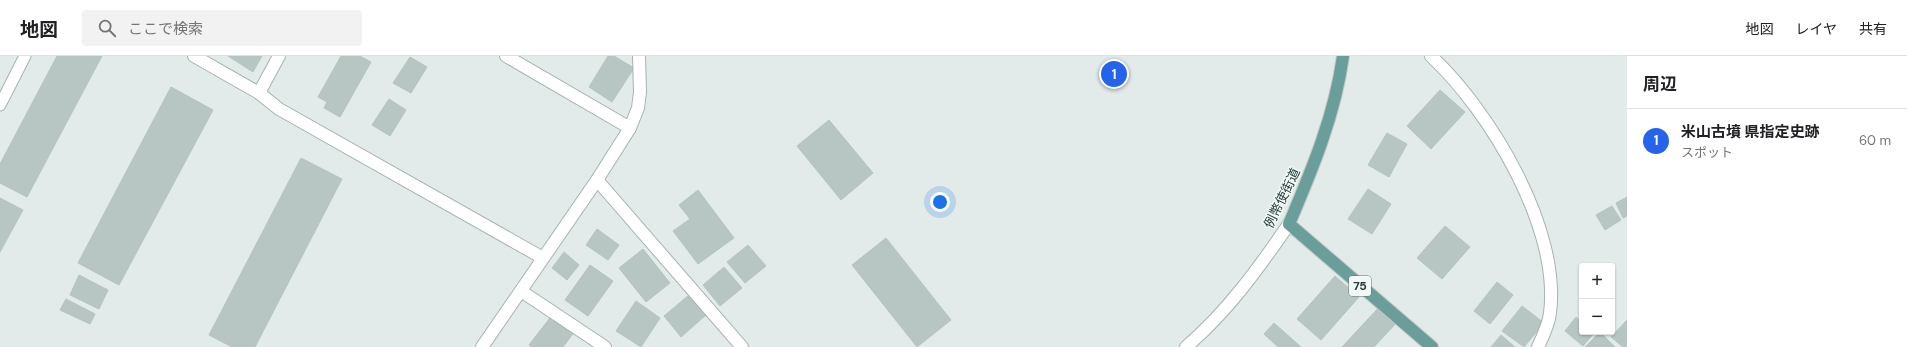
<!DOCTYPE html>
<html lang="ja">
<meta charset="utf-8">
<style>
:root{--surface:#fff;--page:#f2f2f2;--text:#202124;--muted:#757577;--line:#e0e0e0;--accent:#2563eb}
body{margin:0;font-family:"DM Sans","Noto Sans JP",sans-serif;background:var(--page);color:var(--text)}
.controls{position:absolute;right:12px;bottom:12px;display:grid;overflow:hidden;border-radius:4px;box-shadow:0 1px 3px #0004}
.controls button{width:36px;height:36px;display:grid;place-items:center;padding:0;border:0;border-bottom:1px solid var(--line);background:var(--surface);color:var(--text);font:20px sans-serif}
.you{position:absolute;left:940px;top:146px;width:14px;height:14px;margin:-10px;border:3px solid #fff;border-radius:50%;background:#1a73e8;box-shadow:0 0 0 6px #1a73e833}
.badge{display:grid;place-items:center;width:26px;height:26px;border-radius:50%;background:var(--accent);color:#fff;font-size:13px;font-weight:700}
.pin{position:absolute;translate:-50% -50%;border:2px solid #fff;box-shadow:0 1px 4px #0006}
.list{margin:0;padding:0;list-style:none}
h2{display:flex;justify-content:space-between;align-items:center;height:52px;margin:0;padding:0 16px;font-size:17px}
h2 small{font-size:13px;font-weight:400;color:var(--muted)}
.list li{display:grid;grid-template-columns:26px 1fr auto;gap:12px;align-items:center;box-sizing:border-box;height:64px;padding:0 16px;border-top:1px solid var(--line)}
.list b{display:block;font-size:15px;white-space:nowrap}
.list p{margin:0;font-size:13px;white-space:nowrap;color:var(--muted)}
.list em{font-size:13px;font-style:normal;color:var(--muted)}
.icon{flex:none;width:22px;height:22px;fill:none;stroke:currentColor;stroke-width:2;stroke-linecap:round;stroke-linejoin:round}
.map{position:relative;flex:none;width:1627px;height:291px;overflow:hidden}
header{display:flex;align-items:center;gap:24px;box-sizing:border-box;height:56px;padding:0 20px;background:var(--surface);border-bottom:1px solid var(--line)}
header strong{font-size:19px}
nav{display:flex;gap:22px;margin-inline-start:auto;font-size:14px}
.search{width:280px;height:36px;background:var(--page);display:flex;align-items:center;gap:10px;box-sizing:border-box;padding:0 14px;border-radius:4px;color:var(--muted);font-size:15px}
main{display:flex}
aside{flex:1;background:var(--surface)}
.map>svg:first-child{display:block}
.building{fill:#b7c6c2;stroke:#b5c4c1}
.lines{fill:none;stroke-linecap:round;stroke-linejoin:round}
.service-casing{stroke:#a5b3b1;stroke-width:13}
.minor-casing{stroke:#a5b3b1;stroke-width:14}
.tertiary-casing{stroke:#a5b3b1;stroke-width:14}
.primary-casing{stroke:#c1c8c8;stroke-width:14}
.service{stroke:#fff;stroke-width:11}
.minor{stroke:#fff;stroke-width:12}
.tertiary{stroke:#fff;stroke-width:12}
.primary{stroke:#699e9a;stroke-width:12}
.labels{text-anchor:middle;dominant-baseline:central;stroke-width:3;stroke-linejoin:round;paint-order:stroke}
.shield{fill:#f2f8f6;stroke:#617472;stroke-width:1}
.shield-label{font-size:12px;font-weight:bold;fill:#233b39}
.street-label{font-size:13px;fill:#233b39;stroke:#f2f8f6}
</style>
<header>
<strong>地図</strong>
<div class="search"><svg class="icon" aria-label="search" viewBox="0 0 24 24"><circle cx="10" cy="10" r="6"/><path d="M15 15l6 6"/></svg>ここで検索</div>
<nav><a>地図</a><a>レイヤ</a><a>共有</a></nav>
</header>
<main>
<div class="map">
<svg width="1627" height="291" viewBox="0 0 1627 291">
<rect width="100%" height="100%" fill="#e2ebe9"/>
<!-- building -->
<g class="building">
<polygon points="57,0 102,0 27,141 0,127 0,108"/>
<polygon points="228,0 262,0 253,16"/>
<polygon points="341,0 360,0 371,6 340,61 324,52 327,46 318,41"/>
<polygon points="608,0 614,0 634,12 612,46 589,31"/>
<polygon points="410,1 427,11 411,37 393,27"/>
<polygon points="171,31 213,54 119,229 78,207"/>
<polygon points="1440,34 1465,56 1431,93 1407,70"/>
<polygon points="389,43 406,54 390,80 372,69"/>
<polygon points="829,64 873,117 841,144 797,90"/>
<polygon points="1387,77 1407,88 1389,121 1368,109"/>
<polygon points="301,102 342,123 255,291 232,291 209,279"/>
<polygon points="1368,133 1391,148 1372,178 1348,163"/>
<polygon points="698,134 734,182 698,208 673,175 690,163 679,149"/>
<polygon points="1627,141 1627,160 1623,162 1616,147"/>
<polygon points="0,142 23,154 0,196"/>
<polygon points="1612,150 1621,164 1605,174 1596,159"/>
<polygon points="1445,170 1470,191 1442,223 1417,202"/>
<polygon points="597,173 619,189 608,204 586,189"/>
<polygon points="886,182 951,264 917,291 852,209"/>
<polygon points="748,189 766,210 745,227 727,206"/>
<polygon points="643,193 670,227 646,246 619,212"/>
<polygon points="564,196 579,209 567,224 552,212"/>
<polygon points="590,209 613,225 588,260 565,244"/>
<polygon points="724,211 742,232 720,250 703,229"/>
<polygon points="79,219 108,234 99,253 70,239"/>
<polygon points="1335,220 1359,241 1321,284 1297,263"/>
<polygon points="1497,226 1513,239 1490,268 1474,255"/>
<polygon points="689,239 706,259 681,281 664,260"/>
<polygon points="66,243 95,258 90,268 60,254"/>
<polygon points="636,245 660,262 641,291 616,275"/>
<polygon points="1382,248 1399,264 1374,291 1342,291"/>
<polygon points="1522,250 1544,267 1524,291 1502,275"/>
<polygon points="553,258 575,275 563,291 532,291 529,289"/>
<polygon points="1576,261 1582,266 1582,276 1595,276 1583,290 1565,275"/>
<polygon points="1627,264 1627,291 1623,291 1611,281"/>
<polygon points="1274,267 1301,291 1278,291 1264,278"/>
<polygon points="1600,276 1615,291 1585,291"/>
<polygon points="1501,279 1515,291 1491,291"/>
</g>
<g class="lines">
<defs>
<polyline id="service" points="0,49 25,0"/>
<g id="minor">
<polyline points="194,0 259,37 279,53 543,202"/>
<polyline points="506,0 630,72"/>
<path d="M1431 0C1490 55 1561 173 1550 257 1549 268 1543 280 1538 291"/>
<polyline points="259,37 279,0"/>
<polyline points="597,124 742,291"/>
<polyline points="521,235 605,291"/>
<polyline points="482,291 597,124 630,72 638,52 640,36 639,0"/>
</g>
<path id="tertiary" d="M1186 291C1227 256 1258 213 1289 168"/>
<path id="primary" d="M1343 0C1335 59 1312 114 1289 168L1432 291"/>
</defs>
<!-- service casing -->
<use href="#service" class="service-casing"/>
<!-- minor casing -->
<use href="#minor" class="minor-casing"/>
<!-- tertiary casing -->
<use href="#tertiary" class="tertiary-casing"/>
<!-- primary casing -->
<use href="#primary" class="primary-casing"/>
<!-- service -->
<use href="#service" class="service"/>
<!-- minor -->
<use href="#minor" class="minor"/>
<!-- tertiary -->
<use href="#tertiary" class="tertiary"/>
<!-- primary -->
<use href="#primary" class="primary"/>
</g>
<g class="labels">
<!-- shield labels -->
<rect class="shield" x="1349" y="220" width="22" height="20" rx="3"/>
<g class="shield-label">
<text x="1360" y="230">75</text>
</g>
<!-- street labels -->
<g class="street-label">
<text transform="translate(1282 142) rotate(-64)">例幣使街道</text>
</g>
</g>
</svg>
<div class="controls">
<button>+</button>
<button>−</button>
</div>
<div class="you"></div>
<div class="pin badge" style="left:1114px;top:18px">1</div>
</div>
<aside>
<h2>周辺<small></small></h2>
<ul class="list">
<li><span class="badge">1</span><div><b>米山古墳 県指定史跡</b><p>スポット</p></div><em>60 m</em></li>
</ul>
</aside>
</main>
